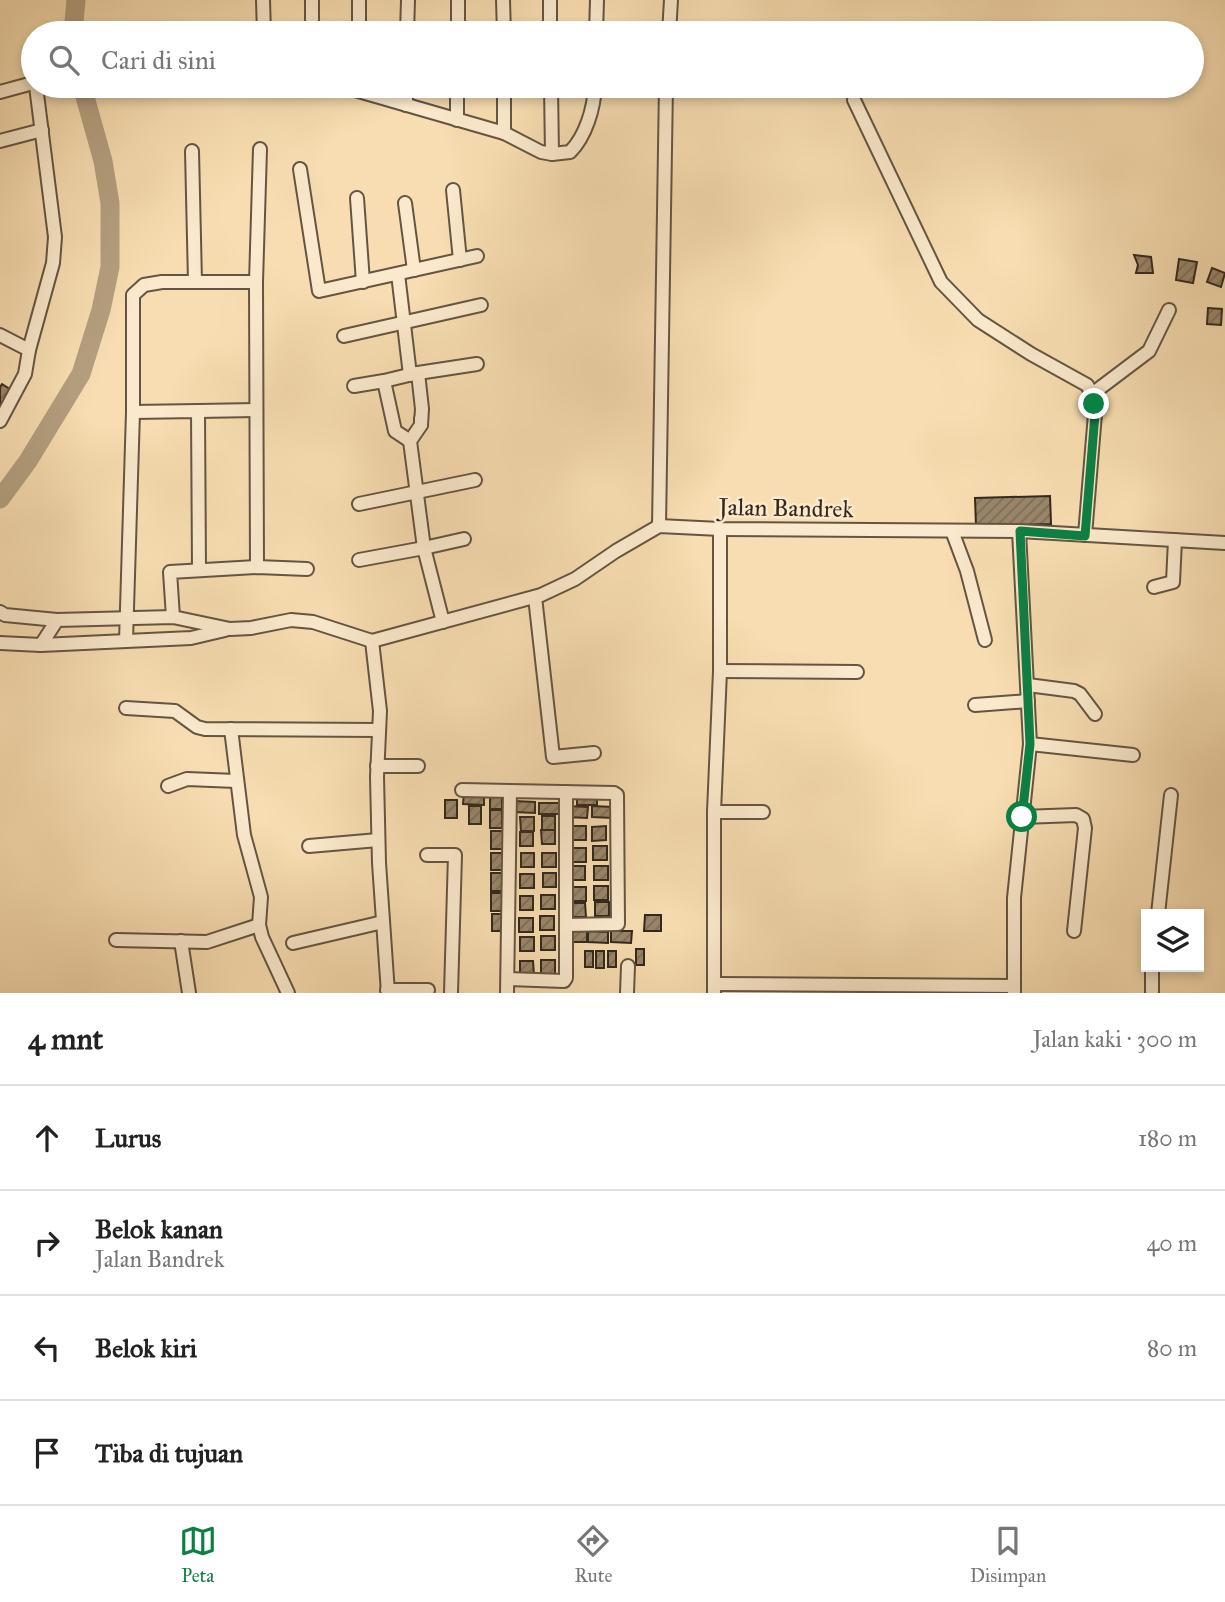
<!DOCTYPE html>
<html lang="id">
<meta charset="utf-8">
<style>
:root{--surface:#fff;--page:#f2f2f2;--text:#222;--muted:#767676;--line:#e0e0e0;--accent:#0b8043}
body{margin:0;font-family:"IM FELL Great Primer",serif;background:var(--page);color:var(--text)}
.controls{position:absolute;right:21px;bottom:21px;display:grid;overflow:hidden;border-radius:0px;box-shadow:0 4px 10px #0003}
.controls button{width:63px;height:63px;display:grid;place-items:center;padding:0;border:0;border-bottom:2px solid var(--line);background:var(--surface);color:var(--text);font:35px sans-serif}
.stop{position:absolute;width:21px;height:21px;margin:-16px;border:5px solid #0b8043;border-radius:50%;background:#fff}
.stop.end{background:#0b8043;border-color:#fff;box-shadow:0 2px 7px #0008}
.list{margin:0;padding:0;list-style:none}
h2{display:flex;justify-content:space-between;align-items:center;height:91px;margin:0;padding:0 28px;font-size:30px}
h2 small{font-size:23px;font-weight:400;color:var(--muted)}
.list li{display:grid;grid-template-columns:46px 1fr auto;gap:21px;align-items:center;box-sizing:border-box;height:105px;padding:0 28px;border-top:2px solid var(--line)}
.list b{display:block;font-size:26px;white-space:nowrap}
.list p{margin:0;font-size:23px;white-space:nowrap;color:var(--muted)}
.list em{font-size:23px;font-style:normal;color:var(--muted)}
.icon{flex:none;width:38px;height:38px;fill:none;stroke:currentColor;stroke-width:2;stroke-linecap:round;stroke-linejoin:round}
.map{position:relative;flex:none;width:1225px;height:993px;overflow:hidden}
.search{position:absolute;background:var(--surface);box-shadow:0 4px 10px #0003;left:21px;right:21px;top:21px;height:77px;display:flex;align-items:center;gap:18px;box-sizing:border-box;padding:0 24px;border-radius:38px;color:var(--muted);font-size:26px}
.sheet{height:511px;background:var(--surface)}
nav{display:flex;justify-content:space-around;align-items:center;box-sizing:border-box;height:98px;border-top:2px solid var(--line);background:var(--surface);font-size:19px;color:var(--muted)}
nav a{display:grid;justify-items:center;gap:4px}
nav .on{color:var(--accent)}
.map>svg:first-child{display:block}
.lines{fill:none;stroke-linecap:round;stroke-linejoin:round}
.river{stroke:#b49f7f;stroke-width:19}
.building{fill:url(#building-hatch);stroke:#33281d;stroke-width:2}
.minor-casing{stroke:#645542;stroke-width:16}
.minor{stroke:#fae9cc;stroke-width:12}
.route{stroke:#0b8043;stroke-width:9}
.labels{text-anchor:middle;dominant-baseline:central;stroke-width:5;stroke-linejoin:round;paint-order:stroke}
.street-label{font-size:24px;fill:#33281d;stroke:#fae9cc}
</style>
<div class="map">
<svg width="1225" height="993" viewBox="0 0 1225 993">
<defs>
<pattern id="building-hatch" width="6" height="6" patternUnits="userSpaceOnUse" patternTransform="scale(1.75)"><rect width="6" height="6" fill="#99866a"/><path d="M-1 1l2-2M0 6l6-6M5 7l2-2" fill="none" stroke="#7d6e57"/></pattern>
</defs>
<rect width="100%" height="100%" fill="#f7ddb1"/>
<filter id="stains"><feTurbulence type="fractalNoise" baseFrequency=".00286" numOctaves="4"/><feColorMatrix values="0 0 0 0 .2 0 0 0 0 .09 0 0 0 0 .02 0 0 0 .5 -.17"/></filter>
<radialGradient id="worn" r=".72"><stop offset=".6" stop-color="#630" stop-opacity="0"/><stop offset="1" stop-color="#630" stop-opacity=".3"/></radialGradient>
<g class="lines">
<!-- river -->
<g class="river">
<polyline points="73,33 76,0"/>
<polyline points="0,499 28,461 81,374 101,310 110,267 110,203 103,161 82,86"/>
</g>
</g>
<!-- building -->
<g class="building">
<polygon points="728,22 792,23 792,33 728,33"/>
<polygon points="1134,255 1151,257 1153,273 1136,273 1138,265"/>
<polygon points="1179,259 1197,262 1193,283 1176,280"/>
<polygon points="1212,268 1225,273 1221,287 1207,282"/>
<polygon points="1208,308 1222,309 1221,325 1207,324"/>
<polygon points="2,384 13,391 0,410 0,387"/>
<polygon points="1050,496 1051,524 976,526 975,498"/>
<rect x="490" y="792" width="12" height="17"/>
<polygon points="464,793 484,793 484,805 463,804"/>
<rect x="577" y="794" width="20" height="11"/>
<rect x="445" y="800" width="12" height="18"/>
<polygon points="514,801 535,802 535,813 514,812"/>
<rect x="539" y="803" width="21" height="11"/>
<rect x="469" y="806" width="12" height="18"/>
<polygon points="567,806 588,807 587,818 567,817"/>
<polygon points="592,806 613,807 613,818 592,817"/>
<rect x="490" y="810" width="12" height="18"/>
<rect x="542" y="816" width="13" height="14"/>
<polygon points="520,817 534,817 534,831 521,831"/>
<rect x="572" y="826" width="14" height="14"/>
<polygon points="606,826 606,840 592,841 592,827"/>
<polygon points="541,830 555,830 555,844 542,844"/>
<rect x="491" y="831" width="12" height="18"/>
<rect x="520" y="832" width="13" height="14"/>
<rect x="593" y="846" width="14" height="14"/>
<rect x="572" y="848" width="14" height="14"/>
<rect x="491" y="853" width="11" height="17"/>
<rect x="521" y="853" width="13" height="14"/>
<rect x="542" y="853" width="14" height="14"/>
<rect x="571" y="866" width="14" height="14"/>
<rect x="594" y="866" width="14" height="14"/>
<rect x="491" y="873" width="12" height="18"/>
<rect x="543" y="873" width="13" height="14"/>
<rect x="520" y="874" width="14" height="14"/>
<rect x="594" y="886" width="14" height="14"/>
<rect x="572" y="887" width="14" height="14"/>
<rect x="491" y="893" width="12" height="18"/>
<rect x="541" y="895" width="14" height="14"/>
<rect x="520" y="896" width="13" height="14"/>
<rect x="595" y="902" width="14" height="14"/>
<polygon points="572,903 585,903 586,917 572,917"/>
<rect x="492" y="914" width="12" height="17"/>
<polygon points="645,915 661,915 661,931 644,931"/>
<rect x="540" y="916" width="14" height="14"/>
<rect x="519" y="918" width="14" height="14"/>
<rect x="567" y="931" width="20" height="11"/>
<polygon points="588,931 608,932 608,943 588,942"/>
<polygon points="611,931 632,931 631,943 611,942"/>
<rect x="541" y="936" width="14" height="14"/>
<rect x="520" y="937" width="14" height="14"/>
<rect x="636" y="949" width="8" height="16"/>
<rect x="585" y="951" width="8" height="16"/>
<rect x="596" y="951" width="8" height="17"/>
<rect x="608" y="951" width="8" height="16"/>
<rect x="541" y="960" width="14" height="14"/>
<polygon points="520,961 533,961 534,975 520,975"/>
</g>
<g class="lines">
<defs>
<g id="minor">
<polyline points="263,0 264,33"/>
<polyline points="359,0 359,33"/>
<polyline points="503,0 504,33"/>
<polyline points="550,0 550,33"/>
<polyline points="312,33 312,0"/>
<polyline points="407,33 408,0"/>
<polyline points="458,33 458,0"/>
<polyline points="596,33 597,0"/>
<polyline points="669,33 671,0"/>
<polyline points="341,86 504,133 541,152 552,154 551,86"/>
<polyline points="504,86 504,133"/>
<polyline points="0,92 33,83"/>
<polyline points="854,100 941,282 978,320 1031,354 1087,385 1092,394 1095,414 1085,535"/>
<polyline points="406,105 406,86"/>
<polyline points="457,120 457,86"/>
<polyline points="0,141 42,130"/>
<polyline points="192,151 195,282"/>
<path d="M552 154 570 152C586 136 594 108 595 86"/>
<polyline points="300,169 319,291 477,256"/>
<polyline points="453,190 460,260"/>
<polyline points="357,198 363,282"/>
<polyline points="405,203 414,270"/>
<polyline points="398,274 410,375"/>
<polyline points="0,335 29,350 25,374 0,421"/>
<polyline points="344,336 481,305"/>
<polyline points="29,350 53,263 55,237 36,86"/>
<polyline points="384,381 417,373"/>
<polyline points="354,386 384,381 395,431 410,441"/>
<polyline points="1092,394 1149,351 1169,310"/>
<polyline points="198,411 256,410"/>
<polyline points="133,412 198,411 199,569"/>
<polyline points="421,418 421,425 422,409 418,373 477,364"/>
<polyline points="421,425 410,441 424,548 464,539"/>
<polyline points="359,504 475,480"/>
<polyline points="659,526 666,86"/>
<polyline points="952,531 967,571 985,640"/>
<polyline points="359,560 424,548 443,622"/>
<polyline points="257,567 256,282 260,149"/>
<polyline points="1154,587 1173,582 1175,540"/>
<polyline points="535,597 553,757 594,753"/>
<polyline points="0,612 5,615 57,620"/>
<polyline points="173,617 170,572 257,567 307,569"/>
<polyline points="126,641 133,412 133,295 144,285 162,282 256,282"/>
<polyline points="372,641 541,595 575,579 616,551 659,526 720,529 1019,531 1225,543"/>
<polyline points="372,641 380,711 377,777 379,863 388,993"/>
<polyline points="0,643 41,645 57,620 173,617 230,629 251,628 291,620 313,622 372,641"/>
<polyline points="41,645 191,638 225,630"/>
<polyline points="720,671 857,672"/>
<polyline points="1028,685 1074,691 1080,694 1095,714"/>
<polyline points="975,705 1028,701"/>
<polyline points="126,708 175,711 197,727 205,729 379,730"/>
<polyline points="231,729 244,835 261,897 259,925 262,937 288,993"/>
<polyline points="1030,744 1133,755"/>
<polyline points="377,766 418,766"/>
<polyline points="168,786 187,779 236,781"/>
<polyline points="462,790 510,791"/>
<polyline points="714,812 763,812"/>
<polyline points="1022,817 1076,815 1083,819 1085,828 1074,931"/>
<polyline points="309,846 378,840"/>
<polyline points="427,855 455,855 451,993"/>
<polyline points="1158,914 1171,795"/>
<polyline points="116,940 207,942 259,925"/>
<polyline points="181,941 189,993"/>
<polyline points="293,943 383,922"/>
<polyline points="508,979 564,981 566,978 566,792"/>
<polyline points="714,984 1014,986"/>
<polyline points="387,990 428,990"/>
<polyline points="507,993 510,791 614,793 617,795 618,924 566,925"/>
<polyline points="627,993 628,966"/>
<polyline points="714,993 714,812 720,671 720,529"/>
<polyline points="1014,993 1014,898 1030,744 1019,531"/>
<polyline points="1152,993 1152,967"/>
</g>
</defs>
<!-- minor casing -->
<use href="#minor" class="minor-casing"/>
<!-- minor -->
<use href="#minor" class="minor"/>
</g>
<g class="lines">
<!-- route -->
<polyline class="route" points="1022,817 1030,744 1020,531 1085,536 1095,414 1094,404"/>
</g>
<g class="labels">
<!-- street labels -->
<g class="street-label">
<text transform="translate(786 508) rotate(1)">Jalan Bandrek</text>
</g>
</g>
<rect width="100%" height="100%" filter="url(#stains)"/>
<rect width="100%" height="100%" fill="url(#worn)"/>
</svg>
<div class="controls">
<button><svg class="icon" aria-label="layers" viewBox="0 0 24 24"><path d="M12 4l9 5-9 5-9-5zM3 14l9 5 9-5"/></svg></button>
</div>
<div class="stop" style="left:1022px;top:817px"></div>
<div class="stop end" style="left:1094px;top:404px"></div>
<div class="search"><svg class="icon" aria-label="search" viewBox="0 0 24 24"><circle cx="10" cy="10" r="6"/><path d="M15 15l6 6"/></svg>Cari di sini</div>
</div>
<section class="sheet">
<h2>4 mnt<small>Jalan kaki · 300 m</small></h2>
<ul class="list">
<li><svg class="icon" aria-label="ahead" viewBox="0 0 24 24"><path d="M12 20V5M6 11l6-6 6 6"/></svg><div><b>Lurus</b></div><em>180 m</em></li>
<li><svg class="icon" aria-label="right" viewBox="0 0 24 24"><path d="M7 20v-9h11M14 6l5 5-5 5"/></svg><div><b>Belok kanan</b><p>Jalan Bandrek</p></div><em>40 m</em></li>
<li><svg class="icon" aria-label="left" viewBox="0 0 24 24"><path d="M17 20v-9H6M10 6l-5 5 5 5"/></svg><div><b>Belok kiri</b></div><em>80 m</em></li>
<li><svg class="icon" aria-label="arrive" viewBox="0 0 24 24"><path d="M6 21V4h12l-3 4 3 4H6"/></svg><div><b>Tiba di tujuan</b></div></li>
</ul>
</section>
<nav>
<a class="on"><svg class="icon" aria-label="map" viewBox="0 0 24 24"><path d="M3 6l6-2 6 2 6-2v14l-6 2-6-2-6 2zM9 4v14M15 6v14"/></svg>Peta</a>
<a><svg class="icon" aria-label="directions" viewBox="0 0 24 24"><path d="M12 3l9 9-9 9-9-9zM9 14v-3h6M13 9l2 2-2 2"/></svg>Rute</a>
<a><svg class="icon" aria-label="saved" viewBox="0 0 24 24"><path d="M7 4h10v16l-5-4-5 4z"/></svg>Disimpan</a>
</nav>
